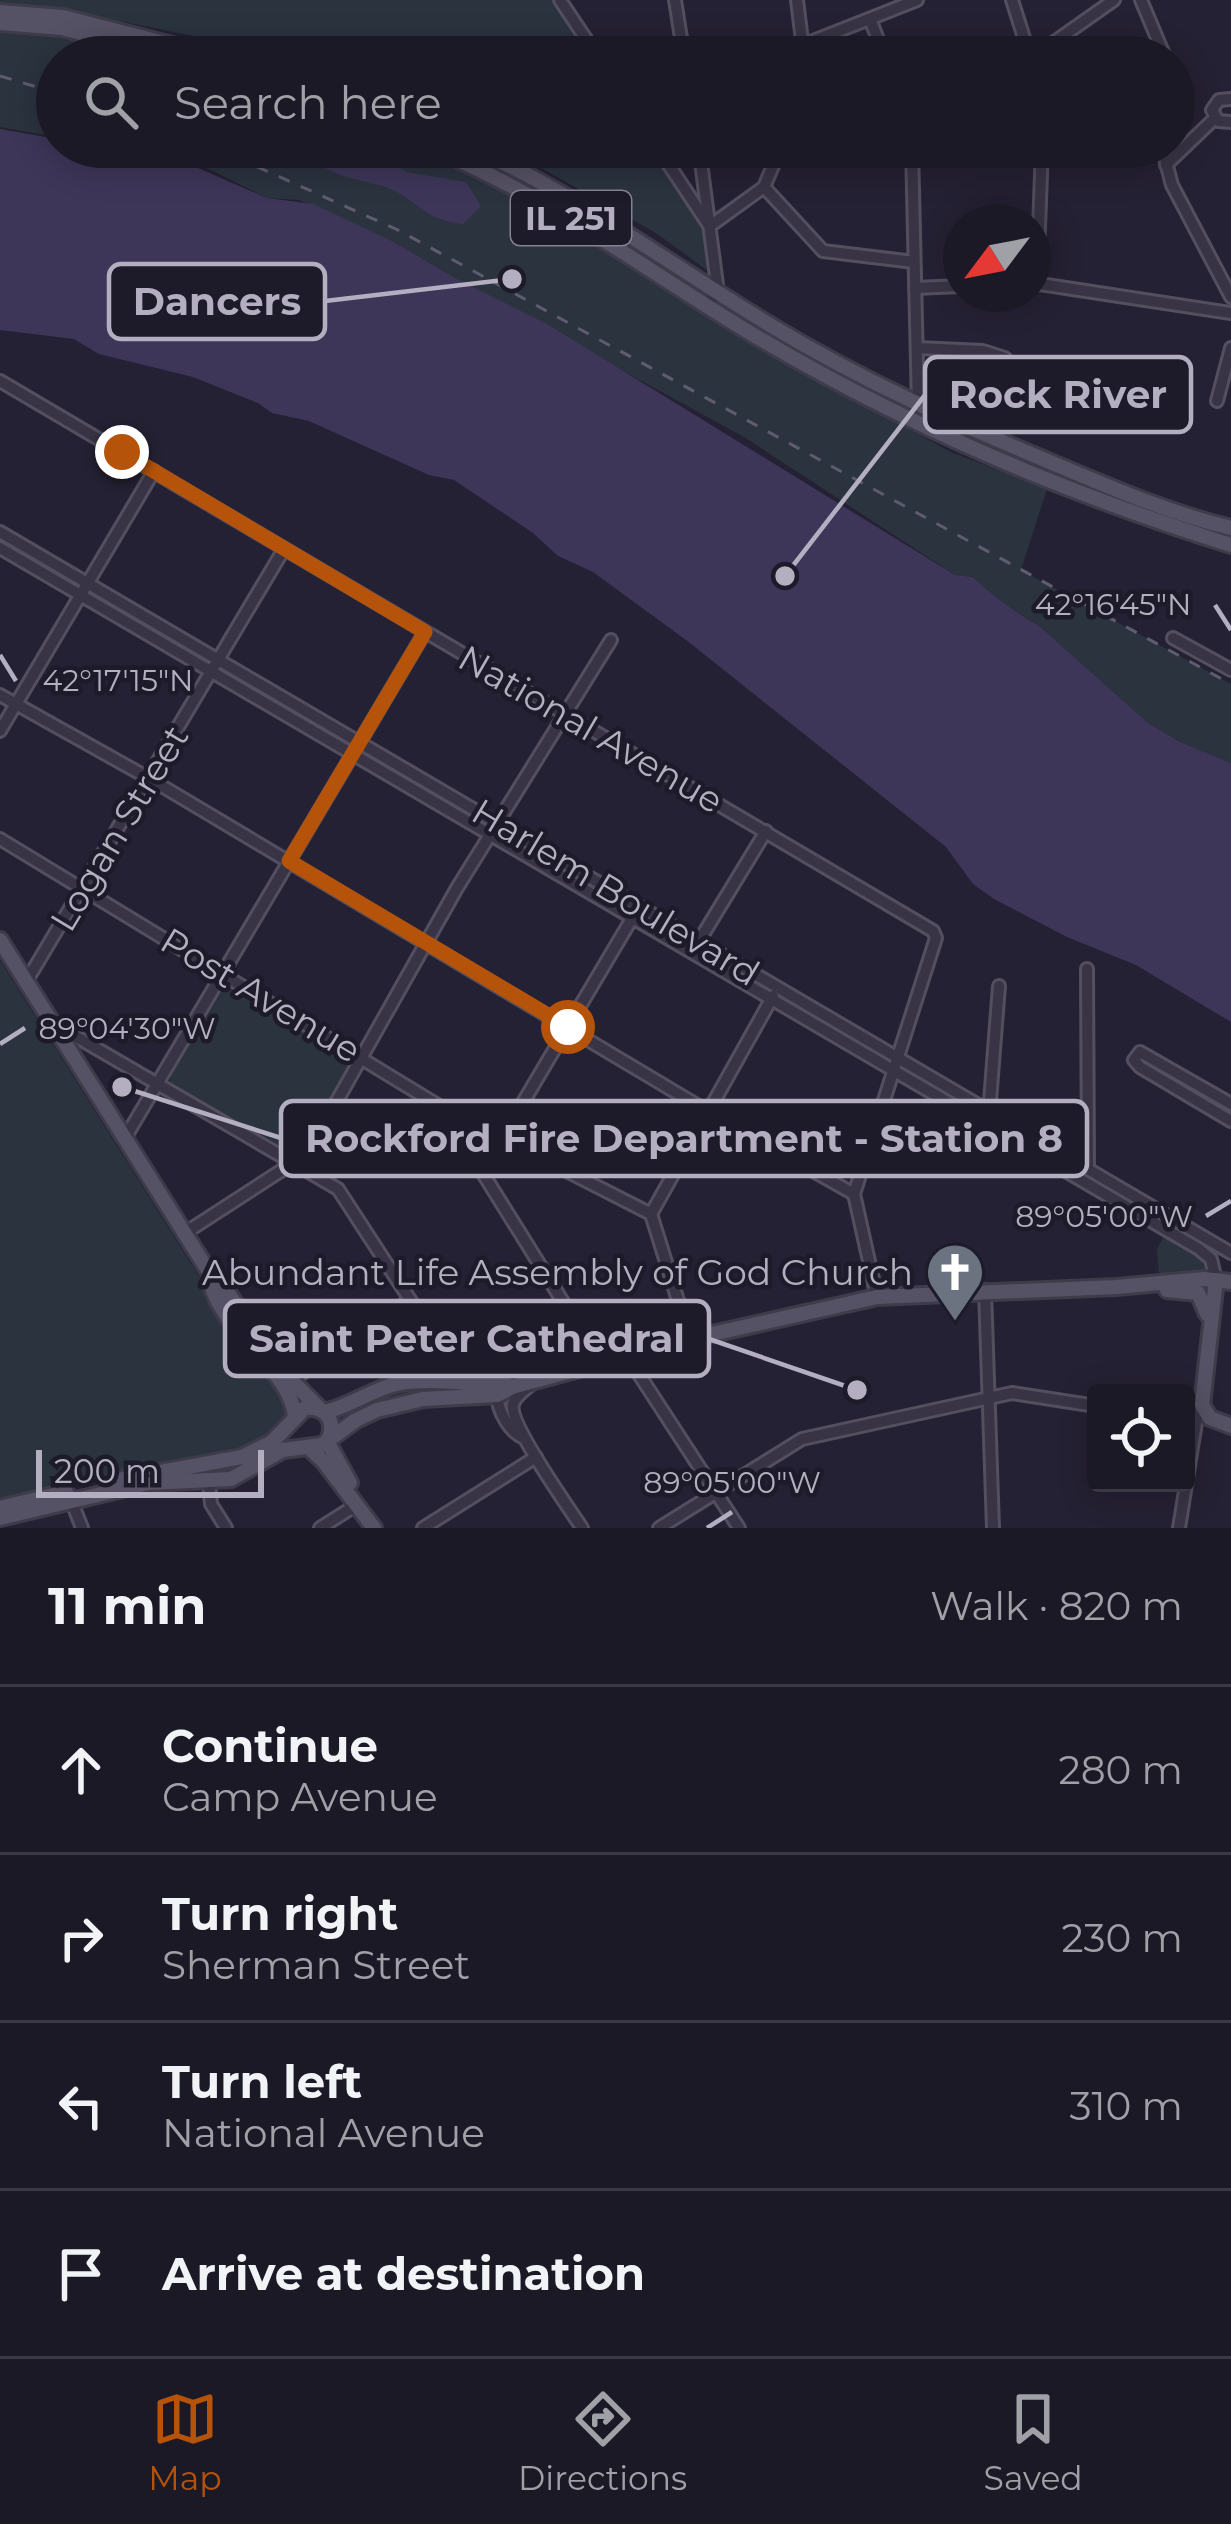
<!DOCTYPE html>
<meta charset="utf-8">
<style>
:root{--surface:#1c1927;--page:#292633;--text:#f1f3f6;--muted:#a0a0a7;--line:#3a3844;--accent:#b45309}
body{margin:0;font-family:Montserrat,sans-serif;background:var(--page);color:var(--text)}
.controls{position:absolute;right:36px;bottom:36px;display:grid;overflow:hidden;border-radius:12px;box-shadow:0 6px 30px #0003}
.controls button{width:108px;height:108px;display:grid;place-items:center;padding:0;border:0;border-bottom:3px solid var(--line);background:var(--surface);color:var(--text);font:60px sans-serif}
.compass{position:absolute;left:943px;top:204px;width:108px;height:108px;border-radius:50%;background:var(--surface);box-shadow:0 6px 30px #0003;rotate:238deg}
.scale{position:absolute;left:36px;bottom:30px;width:228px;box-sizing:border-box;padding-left:12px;border:6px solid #b3afc1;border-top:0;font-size:33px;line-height:42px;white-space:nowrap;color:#b3afc1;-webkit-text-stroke:9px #1d1a29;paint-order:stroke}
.stop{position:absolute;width:36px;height:36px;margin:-27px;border:9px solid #b45309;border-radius:50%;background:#fff}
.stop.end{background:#b45309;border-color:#fff;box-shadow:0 3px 12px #0008}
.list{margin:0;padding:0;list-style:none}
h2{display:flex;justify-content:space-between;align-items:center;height:156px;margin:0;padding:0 48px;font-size:51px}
h2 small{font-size:39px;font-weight:400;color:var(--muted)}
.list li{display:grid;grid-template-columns:78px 1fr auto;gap:36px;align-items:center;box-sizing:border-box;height:168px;padding:0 48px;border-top:3px solid var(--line)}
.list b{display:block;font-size:45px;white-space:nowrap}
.list p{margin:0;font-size:39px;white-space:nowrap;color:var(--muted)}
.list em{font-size:39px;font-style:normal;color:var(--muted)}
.icon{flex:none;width:66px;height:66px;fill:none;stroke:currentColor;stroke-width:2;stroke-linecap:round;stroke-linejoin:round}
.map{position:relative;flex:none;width:1231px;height:1528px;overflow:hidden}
.search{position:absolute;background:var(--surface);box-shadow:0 6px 30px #0003;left:36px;right:36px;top:36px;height:132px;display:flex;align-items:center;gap:30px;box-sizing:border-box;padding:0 42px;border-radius:66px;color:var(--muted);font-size:45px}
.sheet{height:828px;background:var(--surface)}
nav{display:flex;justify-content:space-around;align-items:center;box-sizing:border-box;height:168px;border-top:3px solid var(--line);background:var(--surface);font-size:33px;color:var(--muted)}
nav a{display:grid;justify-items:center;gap:6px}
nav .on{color:var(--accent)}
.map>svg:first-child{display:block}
.green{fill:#2b333f}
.water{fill:#3e3659}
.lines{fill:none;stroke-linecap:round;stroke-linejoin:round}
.minor-casing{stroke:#534f5f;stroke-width:16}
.major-casing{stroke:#3e3b4b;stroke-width:20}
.minor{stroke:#383445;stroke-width:10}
.major{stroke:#565265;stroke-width:14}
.rail{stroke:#605c70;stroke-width:3;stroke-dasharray:12 12;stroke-linecap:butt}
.route{stroke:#b45309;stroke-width:15}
.ticks{fill:none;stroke:#b3afc1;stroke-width:4.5}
.labels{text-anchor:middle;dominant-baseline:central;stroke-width:9;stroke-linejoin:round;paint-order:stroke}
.shield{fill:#1d1a29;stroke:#868293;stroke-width:3}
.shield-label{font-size:33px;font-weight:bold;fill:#b3afc1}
.street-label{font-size:36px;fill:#b3afc1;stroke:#1d1a29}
.poi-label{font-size:36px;fill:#b3afc1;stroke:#1d1a29;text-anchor:end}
.ticks-label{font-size:30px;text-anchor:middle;fill:#b3afc1;stroke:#1d1a29;stroke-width:9;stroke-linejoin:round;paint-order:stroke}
.leader{fill:none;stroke:#b3afc1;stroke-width:4.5}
.callout-dot{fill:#b3afc1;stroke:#1d1a29;stroke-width:4.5}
.callout{fill:#1d1a29;stroke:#b3afc1;stroke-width:4.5}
.callout-label{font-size:39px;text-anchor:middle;font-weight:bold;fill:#b3afc1}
</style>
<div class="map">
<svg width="1231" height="1528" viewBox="0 0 1231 1528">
<rect width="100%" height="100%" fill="#252134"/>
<!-- green -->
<g class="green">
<polygon points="0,0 560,0 598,57 276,57 253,48 70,11 0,4"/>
<polygon points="0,28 38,30 140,57 57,57 57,137 0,127"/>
<path d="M107 147H410L492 183 560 220 756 342 876 412 951 452 1047 489 1021 570 1231 684V763L1180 742 1148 723 1037 624C1026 620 982 588 973 577L955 575 744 437 585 350 547 324 462 283 394 242 299 200 267 198 195 162Z"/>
<polygon points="504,147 657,147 710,226 711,273 656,233"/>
<polygon points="0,960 241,1343 286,1400 288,1408 278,1429 261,1442 217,1458 166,1464 0,1504"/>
<polygon points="225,986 354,1057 299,1154 290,1154 170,1082 171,1075"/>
<polygon points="1164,1236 1206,1262 1204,1272 1159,1276 1157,1249"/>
</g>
<!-- water -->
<g class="water">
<path d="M0 129 57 139V147H92L198 168 267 198 313 204 394 242 453 277 547 324 955 575 973 577C981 587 1027 621 1037 624L1148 723 1180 742 1231 763V1022L1136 965 1067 937 994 899 973 884 946 847 690 643 593 572 558 556 533 533 454 480 429 475 309 421 272 413 258 403 193 377 99 354 74 339 0 330Z"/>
<path d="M309 147H358L407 172 466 182 481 206 463 224C426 219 426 209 397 192 370 177 320 182 309 147Z"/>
</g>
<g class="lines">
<defs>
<g id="minor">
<polyline points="560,0 598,57"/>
<polyline points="675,0 684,57"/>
<polyline points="797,0 804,57"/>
<polyline points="1012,0 1030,57"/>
<polyline points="1141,0 1165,57"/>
<polyline points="870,19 885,57"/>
<polyline points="803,45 917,0"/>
<polyline points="1033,57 1114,0"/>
<polyline points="1231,99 1219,100 1212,110 1218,121 1231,122"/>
<polyline points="657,147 708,224"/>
<polyline points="699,147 718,292 707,304"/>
<polyline points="912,147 918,407"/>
<polyline points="1162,147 1172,185 1231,297"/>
<polyline points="1166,165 1215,118"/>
<polyline points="764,187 823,251 914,262"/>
<polyline points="710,226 764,187 781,147"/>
<polyline points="1033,283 1231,313"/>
<polyline points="1037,283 1042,147"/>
<polyline points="915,288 961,286"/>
<polyline points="917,348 983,351 1005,358"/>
<polyline points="0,381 933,931 936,938 854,1194 877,1297"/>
<polyline points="1217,401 1231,348"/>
<polyline points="0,532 1231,1253"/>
<polyline points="0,548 1199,1249 1211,1259 1216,1280"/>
<polyline points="1173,638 1231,670"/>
<polyline points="0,695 150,779 707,1111 854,1194"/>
<polyline points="0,731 154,471"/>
<polyline points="0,839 441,1107 651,1214"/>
<polyline points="696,946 766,831"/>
<polyline points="1087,969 1088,1169"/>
<polyline points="26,982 284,549"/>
<polyline points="56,1025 338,1189 420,1315 470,1363 499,1382"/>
<polyline points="1231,1104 1140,1052 1134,1060 1140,1067 1231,1121"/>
<polyline points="444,1111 601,1363"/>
<polyline points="989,1114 999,986"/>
<polyline points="125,1138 425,632"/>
<polyline points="483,1170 634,915"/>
<polyline points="185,1233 307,1154 457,888 611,640"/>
<polyline points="985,1290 993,1528"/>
<polyline points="690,1339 651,1214 773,996"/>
<polyline points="627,1356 739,1528"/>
<polyline points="432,1380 450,1369 452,1359 445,1346"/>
<polyline points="291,1381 410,1300"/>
<path d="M533 1383C526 1389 516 1395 513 1404 508 1423 569 1508 582 1528"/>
<path d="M497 1395C498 1411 509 1432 524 1438"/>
<polyline points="209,1483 211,1504 226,1528"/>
<polyline points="71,1500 82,1528"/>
<polyline points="320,1528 358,1504"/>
<polyline points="423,1528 536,1457"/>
<polyline points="659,1528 802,1439 1012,1393 1096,1406"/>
<polyline points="1179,1528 1200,1398"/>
</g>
<g id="major">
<polyline points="0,12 63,17 218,57"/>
<polyline points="0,23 62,28 170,57"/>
<path d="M428 147C542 193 638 264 742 328 897 422 1058 491 1231 545"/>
<path d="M470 147C577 194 670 265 770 325 859 379 954 422 1050 462 1109 487 1169 513 1231 528"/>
<polyline points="0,940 209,1272 223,1285 274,1363 319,1408"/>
<path d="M209 1272C213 1328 289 1365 295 1416"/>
<polyline points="1216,1280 1202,1405 1210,1418 1231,1426"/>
<polyline points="1167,1290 1198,1293 1207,1314"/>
<polyline points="466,1359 472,1373 468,1387"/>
<path d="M324 1412C350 1407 370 1390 396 1384 430 1377 468 1385 502 1383L512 1387"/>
<polyline points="327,1441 350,1483"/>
<polyline points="309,1448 324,1462 374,1528"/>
<path d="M123 1479 242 1457 272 1442 305 1408C325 1406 336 1420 329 1438"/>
<polyline points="0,1508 66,1492"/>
<polyline points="0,1518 148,1483 231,1479 283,1450 322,1445 356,1420 377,1410 423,1399 497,1395 512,1387 690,1339 877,1297 1116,1287 1204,1279 1231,1282"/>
</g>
</defs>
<!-- minor casing -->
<use href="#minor" class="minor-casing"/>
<!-- major casing -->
<use href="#major" class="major-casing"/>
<!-- minor -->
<use href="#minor" class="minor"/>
<!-- major -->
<use href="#major" class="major"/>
<!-- rail -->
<g class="rail">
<polyline points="0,76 57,93"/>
<polyline points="213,147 398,230 1231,684"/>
</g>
</g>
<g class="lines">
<!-- route -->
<polyline class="route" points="122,452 425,632 289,861 568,1027"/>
</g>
<!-- ticks -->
<path class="ticks" d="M1215 605 1231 630M0 655 16 681M0 1044 25 1028M1206 1216 1231 1201M707 1528 732 1512"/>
<!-- icons -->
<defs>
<symbol id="church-pin" viewBox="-11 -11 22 30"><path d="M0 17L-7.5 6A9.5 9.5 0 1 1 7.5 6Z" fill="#6b7280" stroke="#1d1a29"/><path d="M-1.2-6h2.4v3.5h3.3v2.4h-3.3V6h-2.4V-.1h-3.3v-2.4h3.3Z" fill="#fff"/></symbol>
</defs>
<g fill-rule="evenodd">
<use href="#church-pin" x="922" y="1239" width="66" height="90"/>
</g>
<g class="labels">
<!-- shield labels -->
<rect class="shield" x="511" y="191" width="120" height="54" rx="9"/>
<g class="shield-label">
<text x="571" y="218">IL 251</text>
</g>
<!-- street labels -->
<g class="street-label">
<text transform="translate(591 729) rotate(30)">National Avenue</text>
<text transform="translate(119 828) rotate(-59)">Logan Street</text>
<text transform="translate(616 892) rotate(31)">Harlem Boulevard</text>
<text transform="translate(261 995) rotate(31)">Post Avenue</text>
</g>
<!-- poi labels -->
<g class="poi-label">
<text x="913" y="1272">Abundant Life Assembly of God Church</text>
</g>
</g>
<g class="ticks-label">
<text x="1113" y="615">42°16'45"N</text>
<text x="118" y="691">42°17'15"N</text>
<text x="127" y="1039">89°04'30"W</text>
<text x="1104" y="1227">89°05'00"W</text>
<text x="732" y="1493">89°05'00"W</text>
</g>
<!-- callouts -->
<path class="leader" d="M512 279L325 301M785 576L925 395M122 1087L281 1138M857 1390L709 1339"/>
<g class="callout-dot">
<circle cx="512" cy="279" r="12"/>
<circle cx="785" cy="576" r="12"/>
<circle cx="122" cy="1087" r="12"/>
<circle cx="857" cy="1390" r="12"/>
</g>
<g class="callout">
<rect x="109" y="264" width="216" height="75" rx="12"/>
<rect x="925" y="357" width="266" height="75" rx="12"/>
<rect x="281" y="1101" width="806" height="75" rx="12"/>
<rect x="225" y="1301" width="484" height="75" rx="12"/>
</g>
<g class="callout-label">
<text x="217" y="315">Dancers</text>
<text x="1058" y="408">Rock River</text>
<text x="684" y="1152">Rockford Fire Department - Station 8</text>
<text x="467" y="1352">Saint Peter Cathedral</text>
</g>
</svg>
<div class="controls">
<button><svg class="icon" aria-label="locate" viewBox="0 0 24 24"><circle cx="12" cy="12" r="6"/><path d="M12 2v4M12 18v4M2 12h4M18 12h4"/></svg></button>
</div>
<svg class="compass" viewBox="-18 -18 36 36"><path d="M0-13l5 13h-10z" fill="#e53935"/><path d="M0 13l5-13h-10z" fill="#a0a0a7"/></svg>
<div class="scale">200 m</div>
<div class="stop" style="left:568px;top:1027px"></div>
<div class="stop end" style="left:122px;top:452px"></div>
<div class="search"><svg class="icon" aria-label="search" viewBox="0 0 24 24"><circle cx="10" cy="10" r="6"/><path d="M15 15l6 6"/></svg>Search here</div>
</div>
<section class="sheet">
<h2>11 min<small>Walk · 820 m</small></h2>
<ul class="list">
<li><svg class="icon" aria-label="ahead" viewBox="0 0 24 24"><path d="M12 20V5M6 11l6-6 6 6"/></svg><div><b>Continue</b><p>Camp Avenue</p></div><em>280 m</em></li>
<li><svg class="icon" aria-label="right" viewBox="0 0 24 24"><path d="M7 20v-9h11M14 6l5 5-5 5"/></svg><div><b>Turn right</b><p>Sherman Street</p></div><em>230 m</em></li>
<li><svg class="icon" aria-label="left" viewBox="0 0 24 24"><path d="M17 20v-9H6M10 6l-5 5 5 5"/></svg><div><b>Turn left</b><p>National Avenue</p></div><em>310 m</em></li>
<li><svg class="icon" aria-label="arrive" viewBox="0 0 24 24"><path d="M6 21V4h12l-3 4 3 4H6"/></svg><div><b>Arrive at destination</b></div></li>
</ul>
</section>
<nav>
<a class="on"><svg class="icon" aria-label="map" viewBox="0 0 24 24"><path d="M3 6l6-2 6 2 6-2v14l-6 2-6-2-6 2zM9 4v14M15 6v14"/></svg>Map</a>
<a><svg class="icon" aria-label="directions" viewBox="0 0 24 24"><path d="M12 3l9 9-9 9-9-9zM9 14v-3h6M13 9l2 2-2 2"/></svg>Directions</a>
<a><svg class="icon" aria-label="saved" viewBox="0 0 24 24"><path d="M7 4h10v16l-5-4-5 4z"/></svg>Saved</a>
</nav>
